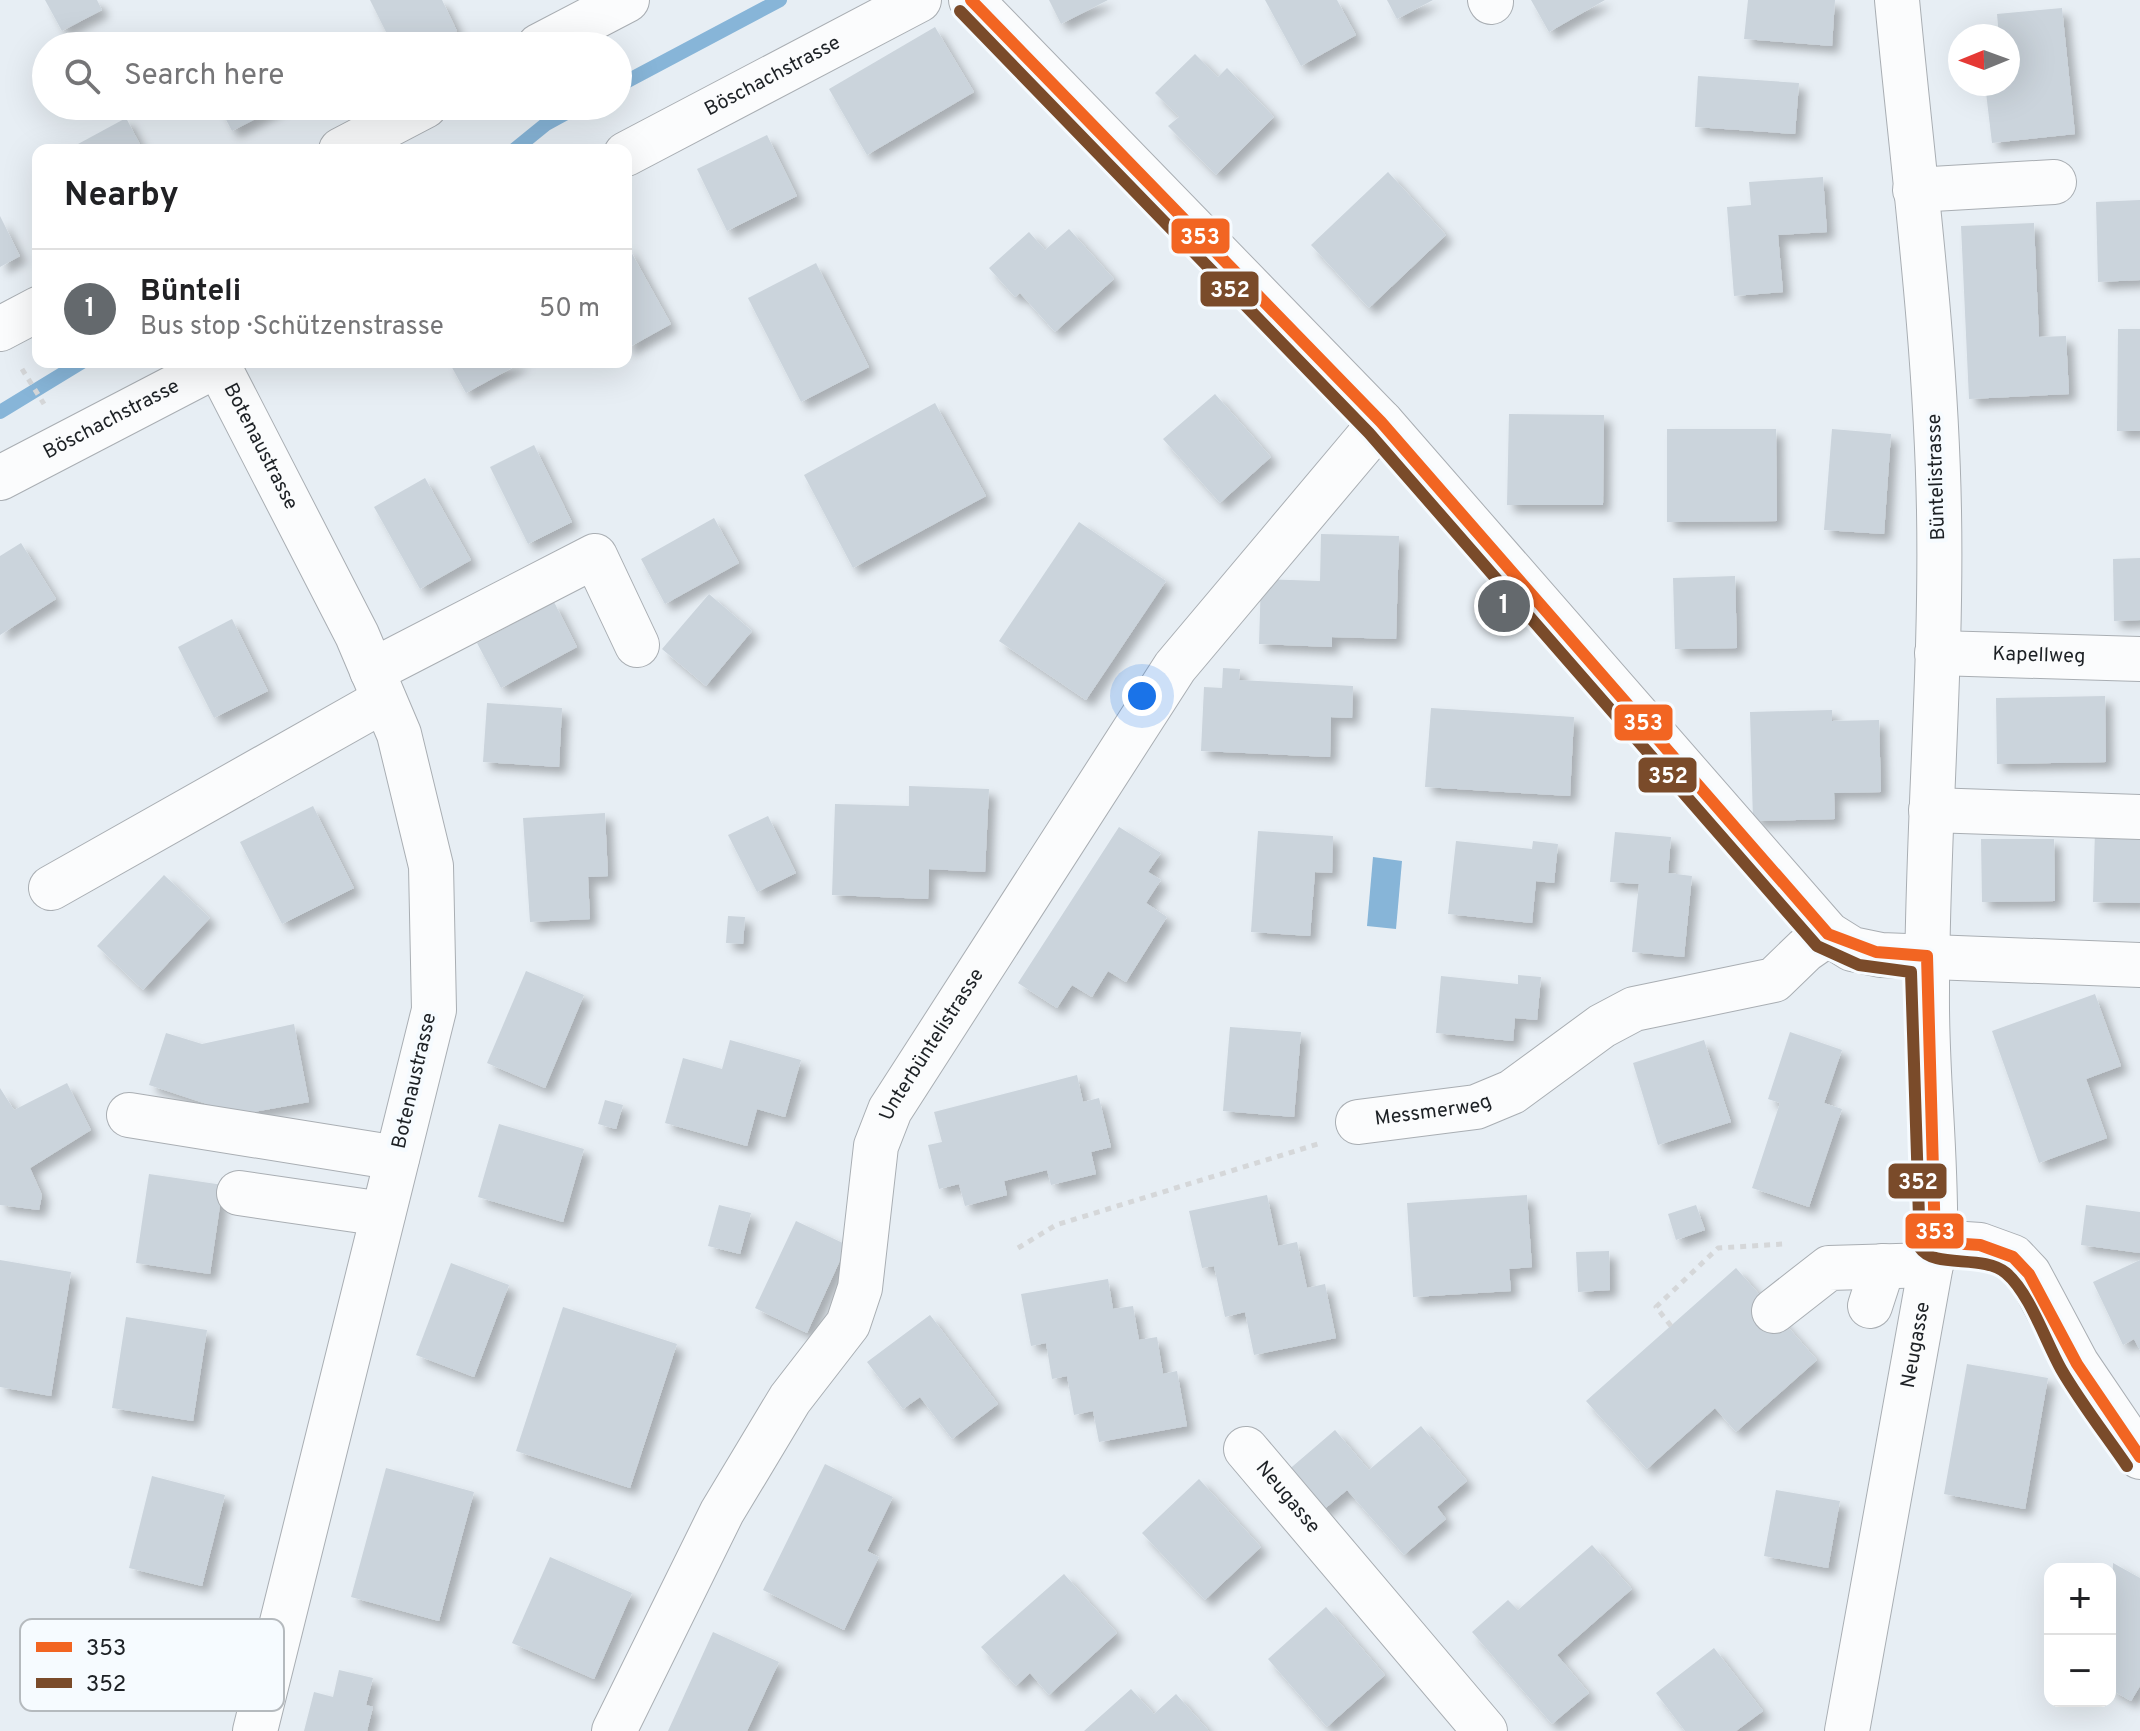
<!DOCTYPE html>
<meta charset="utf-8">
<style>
:root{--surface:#fff;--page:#f2f2f2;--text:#202124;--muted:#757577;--line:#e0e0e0;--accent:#64696d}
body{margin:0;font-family:Overpass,sans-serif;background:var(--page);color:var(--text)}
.controls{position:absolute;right:24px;bottom:24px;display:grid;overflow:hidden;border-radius:16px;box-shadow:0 8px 32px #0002}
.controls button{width:72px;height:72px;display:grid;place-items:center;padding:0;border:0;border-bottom:2px solid var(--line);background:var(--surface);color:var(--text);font:40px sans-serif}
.compass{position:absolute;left:1948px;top:24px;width:72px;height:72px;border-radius:50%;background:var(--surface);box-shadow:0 8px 32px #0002;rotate:269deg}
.you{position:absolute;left:1142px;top:696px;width:28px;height:28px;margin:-20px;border:6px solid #fff;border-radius:50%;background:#1a73e8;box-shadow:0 0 0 12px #1a73e833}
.badge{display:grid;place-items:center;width:52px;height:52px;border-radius:50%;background:var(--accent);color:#fff;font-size:26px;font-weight:700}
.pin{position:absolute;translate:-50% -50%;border:4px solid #fff;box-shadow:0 2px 8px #0006}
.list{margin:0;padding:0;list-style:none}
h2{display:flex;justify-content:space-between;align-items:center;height:104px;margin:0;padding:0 32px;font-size:34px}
h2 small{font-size:26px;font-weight:400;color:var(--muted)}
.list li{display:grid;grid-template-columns:52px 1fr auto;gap:24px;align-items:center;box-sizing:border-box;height:120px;padding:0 32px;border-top:2px solid var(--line)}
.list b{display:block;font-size:30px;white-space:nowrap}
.list p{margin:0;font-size:26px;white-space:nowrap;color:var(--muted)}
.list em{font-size:26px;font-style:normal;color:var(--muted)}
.icon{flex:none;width:44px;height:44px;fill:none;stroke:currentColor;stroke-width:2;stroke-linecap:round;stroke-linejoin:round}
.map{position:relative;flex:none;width:2140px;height:1731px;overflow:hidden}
.search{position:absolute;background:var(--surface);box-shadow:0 8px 32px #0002;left:32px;top:32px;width:600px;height:88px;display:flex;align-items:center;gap:20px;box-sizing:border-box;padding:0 28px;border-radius:44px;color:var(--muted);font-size:30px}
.panel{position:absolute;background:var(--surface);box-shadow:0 8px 32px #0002;left:32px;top:144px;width:600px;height:224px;border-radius:16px}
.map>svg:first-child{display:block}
.water{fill:#87b5d8}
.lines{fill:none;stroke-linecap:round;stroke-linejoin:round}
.stream{stroke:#87b5d8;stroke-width:14}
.building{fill:#cbd4dc;filter:url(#shadow)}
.minor-casing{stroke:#a9aeb3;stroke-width:46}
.path{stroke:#d5d7d9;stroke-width:5;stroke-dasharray:6 6;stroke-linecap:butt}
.minor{stroke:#fbfcfd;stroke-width:44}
.bus-1-casing{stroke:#f6fbff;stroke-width:18}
.bus-2-casing{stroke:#f6fbff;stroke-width:18}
.bus-1{stroke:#f26522;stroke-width:12}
.bus-2{stroke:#7a4b2a;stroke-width:12}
.labels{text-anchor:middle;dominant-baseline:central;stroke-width:8;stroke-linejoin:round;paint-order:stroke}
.street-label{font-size:20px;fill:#1d2125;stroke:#f6fbff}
.key{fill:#f6fbff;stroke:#b5babe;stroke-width:2}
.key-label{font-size:22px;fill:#1d2125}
.line-badge{stroke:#f6fbff;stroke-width:3}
.badge-label{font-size:22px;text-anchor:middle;font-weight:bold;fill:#fff}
</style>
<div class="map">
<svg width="2140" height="1731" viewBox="0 0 2140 1731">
<defs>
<filter id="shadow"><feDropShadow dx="7" dy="7" stdDeviation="4" flood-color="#0004"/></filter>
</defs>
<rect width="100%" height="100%" fill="#e7eef4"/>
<!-- water -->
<polygon class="water" points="1373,857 1402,861 1396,929 1367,926"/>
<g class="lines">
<!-- stream -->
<g class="stream">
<polyline points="618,86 780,0"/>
<polyline points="514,150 546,124 579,106"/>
<polyline points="0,412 82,362"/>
</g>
</g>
<!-- building -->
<g class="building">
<polygon points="45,0 97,0 102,10 62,31"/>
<polygon points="370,0 442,0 457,31 426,46 393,46"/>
<polygon points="1049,0 1108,0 1061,24"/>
<polygon points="1265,0 1337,0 1356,35 1301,66"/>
<polygon points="1387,0 1433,0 1397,19"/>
<polygon points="1531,0 1605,0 1549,32"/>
<polygon points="1748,0 1835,0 1832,46 1744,39"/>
<polygon points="2062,8 2075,134 1992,143 1985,84 2008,84 2008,36 1999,36 1997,14"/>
<polygon points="935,27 974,92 867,155 829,89"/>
<polygon points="1195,54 1218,77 1227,68 1274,117 1216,175 1168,126 1179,117 1155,93"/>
<polygon points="1698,76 1799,83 1795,134 1695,127"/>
<polygon points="219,106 280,106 232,131"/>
<polygon points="126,118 143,150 67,150"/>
<polygon points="767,135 797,196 727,231 697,169"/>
<polygon points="1388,172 1446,235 1369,308 1311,245"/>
<polygon points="1823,177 1827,232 1778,235 1783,292 1734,296 1727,207 1751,205 1749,182"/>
<polygon points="2140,200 2140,280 2098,282 2096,202"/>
<polygon points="0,216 20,256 0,267"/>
<polygon points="2034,223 2039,337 2066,336 2069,394 1969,399 1961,226"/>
<polygon points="1069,229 1114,279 1055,332 1020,293 1015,297 989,268 1029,232 1045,250"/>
<polygon points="626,243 671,324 626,349"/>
<polygon points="816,263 869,367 801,402 748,298"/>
<polygon points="2118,329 2140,329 2140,431 2117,431"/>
<polygon points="449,362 523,362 466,393"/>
<polygon points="1215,394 1271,457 1220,503 1163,439"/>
<polygon points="935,403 986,496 853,568 804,475"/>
<polygon points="1509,414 1604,415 1603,505 1507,505"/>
<polygon points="1667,429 1776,429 1777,521 1667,522"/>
<polygon points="1832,429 1891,434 1884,534 1824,530"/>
<polygon points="534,445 572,522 528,544 490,467"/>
<polygon points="425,478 471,560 420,589 374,507"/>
<polygon points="714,518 739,563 665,604 641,559"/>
<polygon points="1079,522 1166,581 1086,700 999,641"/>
<polygon points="1321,534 1399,536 1396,639 1332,637 1332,647 1259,644 1261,579 1320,581"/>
<polygon points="21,543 56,599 0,635 0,556"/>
<polygon points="2140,558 2140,620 2114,621 2113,559"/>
<polygon points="1735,576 1737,648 1675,649 1673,578"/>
<polygon points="709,594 752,631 706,686 662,649"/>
<polygon points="554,602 577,647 501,688 477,643"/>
<polygon points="232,619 268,691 214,718 178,647"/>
<polygon points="1223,668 1240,669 1239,680 1353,686 1352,718 1331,717 1330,757 1201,751 1204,687 1222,688"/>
<polygon points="2105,696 2106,762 1997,764 1996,698"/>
<polygon points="487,703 562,708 559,767 483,762"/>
<polygon points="1431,708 1574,717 1570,796 1425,787"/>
<polygon points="1832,710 1832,721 1879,720 1881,792 1834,793 1835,819 1753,821 1750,712"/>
<polygon points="909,786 989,789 985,872 929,869 928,899 832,895 835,804 909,806"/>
<polygon points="313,806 354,888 282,924 240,842"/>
<polygon points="605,813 608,876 588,877 590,919 530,922 523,818"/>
<polygon points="768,816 796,873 757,892 728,835"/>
<polygon points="1119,827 1161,853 1148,872 1161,880 1146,903 1167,917 1126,982 1108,971 1092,997 1072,985 1057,1008 1018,983"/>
<polygon points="2095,830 2140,830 2140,903 2093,902"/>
<polygon points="1258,831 1333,836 1332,873 1315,872 1310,936 1251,932"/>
<polygon points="1615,832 1671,837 1668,873 1692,876 1684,957 1632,952 1639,884 1610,882"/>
<polygon points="1981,839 2054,839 2055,901 1982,902"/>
<polygon points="1456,841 1532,849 1533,841 1558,844 1554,883 1536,881 1532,923 1448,914"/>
<polygon points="164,875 210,918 143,990 97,946"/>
<polygon points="728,916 745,917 743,944 726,943"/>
<polygon points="526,971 584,995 545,1088 487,1063"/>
<polygon points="1518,975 1541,977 1537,1020 1515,1018 1513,1041 1436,1033 1441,976 1518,984"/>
<polygon points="2095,994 2121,1066 2086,1079 2107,1138 2039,1163 1992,1031"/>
<polygon points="294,1024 309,1102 215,1119 213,1106 149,1085 166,1033 202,1044"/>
<polygon points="1230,1027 1301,1032 1294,1117 1223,1111"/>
<polygon points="1790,1032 1842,1050 1824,1103 1842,1109 1809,1207 1752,1188 1780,1103 1768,1099"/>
<polygon points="730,1040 801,1060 785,1117 757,1109 747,1146 665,1123 683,1058 722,1069"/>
<polygon points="1704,1040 1731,1122 1658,1145 1633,1063"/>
<polygon points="1077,1075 1083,1102 1099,1098 1111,1147 1091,1152 1096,1174 1051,1185 1047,1170 1004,1181 1007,1195 965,1206 959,1184 939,1189 928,1145 942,1142 934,1112"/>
<polygon points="67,1083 91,1130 30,1168 42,1195 39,1210 0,1205 0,1088 14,1110"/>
<polygon points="605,1100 623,1105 616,1129 598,1124"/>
<polygon points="499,1124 584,1149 563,1222 478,1197"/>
<polygon points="149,1174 223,1185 210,1274 136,1263"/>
<polygon points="1267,1195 1278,1246 1297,1242 1307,1288 1325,1284 1336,1338 1254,1355 1245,1312 1225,1317 1214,1266 1202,1268 1189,1211"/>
<polygon points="1527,1195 1532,1267 1509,1269 1511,1291 1413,1297 1407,1203"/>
<polygon points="719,1205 751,1213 740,1254 708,1246"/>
<polygon points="1696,1205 1705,1230 1676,1240 1668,1214"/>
<polygon points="2086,1205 2140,1212 2140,1253 2081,1245"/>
<polygon points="796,1221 847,1245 807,1333 755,1308"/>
<polygon points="1609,1251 1610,1290 1578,1292 1576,1252"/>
<polygon points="0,1260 71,1272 51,1396 0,1387"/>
<polygon points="2140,1260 2140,1350 2134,1339 2123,1345 2093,1282"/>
<polygon points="451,1263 509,1285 474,1377 416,1355"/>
<polygon points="1736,1268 1817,1360 1736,1432 1715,1408 1647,1469 1586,1401"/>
<polygon points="1108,1279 1113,1309 1133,1306 1139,1340 1157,1337 1163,1374 1177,1371 1187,1426 1099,1442 1093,1411 1074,1415 1067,1376 1052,1379 1046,1343 1031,1346 1021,1294"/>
<polygon points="563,1307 677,1344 630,1488 516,1451"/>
<polygon points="930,1315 998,1404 952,1439 920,1397 903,1409 867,1362"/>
<polygon points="126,1317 207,1330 193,1421 112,1408"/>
<polygon points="1967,1364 2048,1378 2025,1509 1944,1494"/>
<polygon points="1421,1426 1467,1481 1437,1507 1446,1519 1404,1555 1347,1490 1321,1512 1286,1472 1335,1430 1369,1470"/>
<polygon points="825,1464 893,1497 867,1551 879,1557 844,1630 763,1590"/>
<polygon points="386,1468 474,1492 439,1621 351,1597"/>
<polygon points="152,1476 225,1495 202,1586 129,1568"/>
<polygon points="1199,1479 1261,1547 1205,1600 1142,1533"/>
<polygon points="1776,1490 1840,1501 1828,1568 1764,1556"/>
<polygon points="1592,1545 1632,1589 1557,1655 1589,1693 1552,1724 1472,1632 1508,1600 1518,1610"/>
<polygon points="550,1557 632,1593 594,1679 512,1643"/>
<polygon points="2113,1563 2140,1578 2140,1686 2131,1701 2110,1689"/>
<polygon points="1064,1574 1117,1633 1049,1695 1030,1673 1016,1686 981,1647"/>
<polygon points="1326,1607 1385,1675 1327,1727 1268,1659"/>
<polygon points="713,1632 779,1662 747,1731 668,1731"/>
<polygon points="1714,1648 1763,1711 1736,1731 1685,1731 1656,1693"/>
<polygon points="339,1670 373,1678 366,1705 373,1707 367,1731 304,1731 314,1692 333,1697"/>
<polygon points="1131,1689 1154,1714 1176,1694 1209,1731 1084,1731"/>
</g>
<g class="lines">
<defs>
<g id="minor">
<polyline points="971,0 1381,422 1828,934 1852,949 1881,955 2140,965"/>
<polyline points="1490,0 1491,2"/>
<polyline points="539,46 627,0"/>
<polyline points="341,150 425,106"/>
<path id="s1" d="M626 154 919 0"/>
<polyline points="1915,190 2054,182"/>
<polyline points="0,329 38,309"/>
<path id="s2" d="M218 365 357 635 399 734 431 866 434 1010 255 1731"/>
<path id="s3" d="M0 478 223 362"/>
<path id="s4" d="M1937 653 2140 659"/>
<polyline points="372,671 595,556 637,645"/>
<polyline points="1931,810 2140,817"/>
<polyline points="51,888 384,700"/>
<polyline points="129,1115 397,1158"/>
<path id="s5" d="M1358 1122 1476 1107 1512 1092 1602 1026 1634 1009 1774 980 1805 950 1828 934"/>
<polyline points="239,1193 383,1214"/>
<polyline points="1935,1242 1980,1245 2013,1257 2029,1274 2077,1364 2140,1457"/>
<polyline points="1870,1306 1883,1266"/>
<polyline points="1774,1311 1829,1268 1931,1265"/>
<path id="s6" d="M1246 1449 1485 1731"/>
<path id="s7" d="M614 1731 722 1512 790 1399 848 1324 860 1288 876 1146 890 1110 1175 667 1381 422"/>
<path id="s8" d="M1847 1731 1935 1242C1937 1158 1926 1076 1927 992 1927 832 1942 671 1939 511 1936 340 1913 170 1897 0"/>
</g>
</defs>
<!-- minor casing -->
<use href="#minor" class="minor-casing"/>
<!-- path -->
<g class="path">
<polyline points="22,369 44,404"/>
<polyline points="1018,1248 1056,1225 1318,1144"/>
<polyline points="1671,1326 1656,1307 1718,1248 1783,1244"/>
</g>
<!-- minor -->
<use href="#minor" class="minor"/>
<defs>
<polyline id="bus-1" points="971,0 1381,422 1828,934 1876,952 1927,956 1935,1242 1980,1245 2013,1257 2029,1274 2077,1364 2140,1457"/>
<path id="bus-2" d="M960 11 1369 433 1817 946 1859 965 1911 972 1920 1248C1934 1269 1983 1254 2006 1273 2029 1292 2046 1342 2061 1369 2080 1402 2105 1434 2127 1466"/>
</defs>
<!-- bus-1 casing -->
<use href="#bus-1" class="bus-1-casing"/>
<!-- bus-2 casing -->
<use href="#bus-2" class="bus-2-casing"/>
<!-- bus-1 -->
<use href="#bus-1" class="bus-1"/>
<!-- bus-2 -->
<use href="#bus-2" class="bus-2"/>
</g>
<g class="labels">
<!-- street labels -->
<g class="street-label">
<text stroke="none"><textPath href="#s1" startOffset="166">Böschachstrasse</textPath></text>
<text stroke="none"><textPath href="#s3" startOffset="126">Böschachstrasse</textPath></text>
<text stroke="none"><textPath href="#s2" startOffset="92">Botenaustrasse</textPath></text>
<text transform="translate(1937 477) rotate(-92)">Büntelistrasse</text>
<text stroke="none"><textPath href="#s4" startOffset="102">Kapellweg</textPath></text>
<text stroke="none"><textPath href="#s7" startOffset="768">Unterbüntelistrasse</textPath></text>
<text transform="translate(415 1081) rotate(-77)">Botenaustrasse</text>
<text stroke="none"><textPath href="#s5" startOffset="76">Messmerweg</textPath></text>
<text stroke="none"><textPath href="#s8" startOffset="392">Neugasse</textPath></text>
<text stroke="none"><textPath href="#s6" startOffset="64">Neugasse</textPath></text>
</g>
</g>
<!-- legend -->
<rect x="20" y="1619" width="264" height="92" rx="12" class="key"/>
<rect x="36" y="1642" width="36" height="10" fill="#f26522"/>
<rect x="36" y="1678" width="36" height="10" fill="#7a4b2a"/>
<g class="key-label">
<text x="86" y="1655">353</text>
<text x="86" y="1691">352</text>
</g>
<g class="line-badge">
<rect x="1170" y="217" width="61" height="38" rx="8" fill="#f26522"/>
<rect x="1199" y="270" width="61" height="38" rx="8" fill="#7a4b2a"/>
<rect x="1613" y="703" width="61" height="39" rx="8" fill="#f26522"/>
<rect x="1637" y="756" width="61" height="38" rx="8" fill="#7a4b2a"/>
<rect x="1887" y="1162" width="61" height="38" rx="8" fill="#7a4b2a"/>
<rect x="1904" y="1212" width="61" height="38" rx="8" fill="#f26522"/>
</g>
<g class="badge-label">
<text x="1200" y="244">353</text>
<text x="1230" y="297">352</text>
<text x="1643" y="730">353</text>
<text x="1668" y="783">352</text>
<text x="1918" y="1189">352</text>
<text x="1935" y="1239">353</text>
</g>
</svg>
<div class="controls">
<button>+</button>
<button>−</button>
</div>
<svg class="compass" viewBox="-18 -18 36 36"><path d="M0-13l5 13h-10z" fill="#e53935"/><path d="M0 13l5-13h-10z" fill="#757577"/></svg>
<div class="you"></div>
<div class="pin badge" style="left:1504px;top:606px">1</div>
<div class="search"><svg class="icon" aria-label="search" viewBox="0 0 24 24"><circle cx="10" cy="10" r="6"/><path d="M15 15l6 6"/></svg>Search here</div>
<section class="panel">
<h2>Nearby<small></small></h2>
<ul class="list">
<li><span class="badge">1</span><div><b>Bünteli</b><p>Bus stop · Schützenstrasse</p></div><em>50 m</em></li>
</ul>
</section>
</div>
